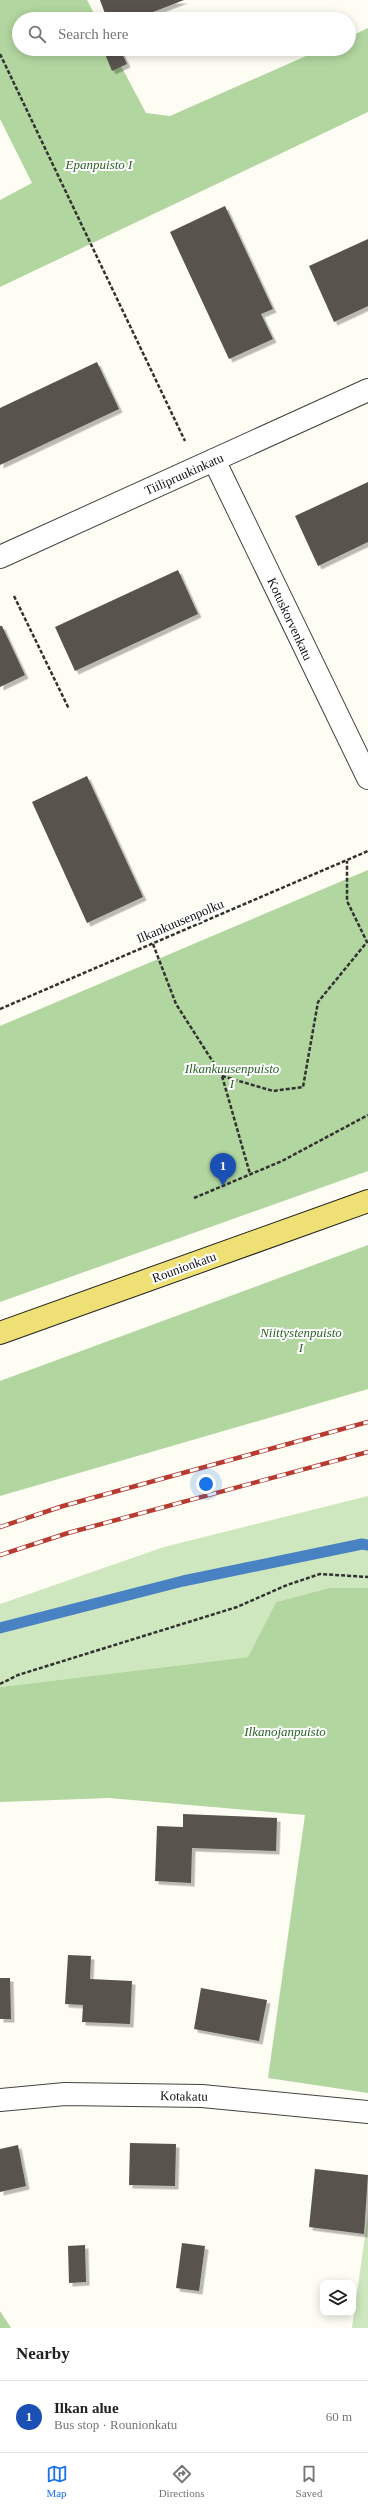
<!DOCTYPE html>
<meta charset="utf-8">
<style>
:root{--surface:#fff;--page:#f2f2f2;--text:#202124;--muted:#757577;--line:#e0e0e0;--accent:#1a73e8}
body{margin:0;font-family:Georgia,serif;background:var(--page);color:var(--text)}
.controls{position:absolute;right:12px;bottom:12px;display:grid;overflow:hidden;border-radius:8px;box-shadow:0 2px 10px #0003}
.controls button{width:36px;height:36px;display:grid;place-items:center;padding:0;border:0;border-bottom:1px solid var(--line);background:var(--surface);color:var(--text);font:20px sans-serif}
.you{position:absolute;left:206px;top:1484px;width:14px;height:14px;margin:-10px;border:3px solid #fff;border-radius:50%;background:#1a73e8;box-shadow:0 0 0 6px #1a73e833}
.badge{display:grid;place-items:center;width:26px;height:26px;border-radius:50%;background:var(--accent);color:#fff;font-size:13px;font-weight:700}
.pin{position:absolute;translate:-50% -33px;filter:drop-shadow(0 1px 2px #0008)}
.pin::after{content:'';position:absolute;top:21px;width:14px;height:12px;background:inherit;clip-path:polygon(0 0,100% 0,50% 100%)}
.list{margin:0;padding:0;list-style:none}
h2{display:flex;justify-content:space-between;align-items:center;height:52px;margin:0;padding:0 16px;font-size:17px}
h2 small{font-size:13px;font-weight:400;color:var(--muted)}
.list li{display:grid;grid-template-columns:26px 1fr auto;gap:12px;align-items:center;box-sizing:border-box;height:72px;padding:0 16px;border-top:1px solid var(--line)}
.list b{display:block;font-size:15px;white-space:nowrap}
.list p{margin:0;font-size:13px;white-space:nowrap;color:var(--muted)}
.list em{font-size:13px;font-style:normal;color:var(--muted)}
.icon{flex:none;width:22px;height:22px;fill:none;stroke:currentColor;stroke-width:2;stroke-linecap:round;stroke-linejoin:round}
.map{position:relative;flex:none;width:368px;height:2328px;overflow:hidden}
.search{position:absolute;background:var(--surface);box-shadow:0 2px 10px #0003;left:12px;right:12px;top:12px;height:44px;display:flex;align-items:center;gap:10px;box-sizing:border-box;padding:0 14px;border-radius:22px;color:var(--muted);font-size:15px}
.sheet{height:124px;background:var(--surface)}
nav{display:flex;justify-content:space-around;align-items:center;box-sizing:border-box;height:56px;border-top:1px solid var(--line);background:var(--surface);font-size:11px;color:var(--muted)}
nav a{display:grid;justify-items:center;gap:2px}
nav .on{color:var(--accent)}
.map>svg:first-child{display:block}
.green{fill:#cee7bf}
.forest{fill:#b1d69f}
.lines{fill:none;stroke-linecap:round;stroke-linejoin:round}
.stream{stroke:#4882c3;stroke-width:11}
.building{fill:#58524d;filter:url(#shadow)}
.minor-casing{stroke:#434343;stroke-width:24}
.major-casing{stroke:#212121;stroke-width:24}
.path{stroke:#323232;stroke-width:2.5;stroke-dasharray:4 2;stroke-linecap:butt}
.minor{stroke:#fff;stroke-width:22}
.major{stroke:#eee074;stroke-width:22}
.rail-casing{stroke:#b63c31;stroke-width:4.5}
.rail{stroke:#fff;stroke-width:3;stroke-dasharray:9;stroke-linecap:butt}
.labels{text-anchor:middle;dominant-baseline:central;stroke-width:4;stroke-linejoin:round;paint-order:stroke}
.park-label{font-size:13px;font-style:italic;fill:#296324;stroke:#fff}
.street-label{font-size:13px;fill:#101010;stroke:#fff}
</style>
<div class="map">
<svg width="368" height="2328" viewBox="0 0 368 2328">
<defs>
<filter id="shadow"><feDropShadow dx="3.5" dy="3.5" stdDeviation="0" flood-color="#0004"/></filter>
</defs>
<rect width="100%" height="100%" fill="#fefdf3"/>
<!-- green -->
<g class="green">
<polygon points="368,1496 368,1588 329,1588 276,1602 248,1657 0,1687 0,1604 164,1547"/>
<polygon points="368,2215 368,2328 352,2328"/>
</g>
<!-- forest -->
<g class="forest">
<polygon points="0,0 87,0 97,19 19,19 19,49 112,49 146,113 170,116 322,49 349,49 349,37 368,28 368,112 0,287 0,200 32,183 0,119"/>
<polygon points="368,870 368,1171 0,1302 0,1026"/>
<polygon points="368,1245 368,1389 0,1496 0,1381"/>
<polygon points="329,1588 368,1588 368,2093 268,2078 305,1815 109,1798 0,1802 0,1687 248,1657 276,1602"/>
<polygon points="0,2311 11,2328 0,2328"/>
</g>
<g class="lines">
<!-- stream -->
<polyline class="stream" points="0,1628 183,1581 362,1544 368,1545"/>
</g>
<!-- building -->
<g class="building">
<polygon points="100,0 184,0 135,19 107,19"/>
<polygon points="103,49 120,49 127,64 112,71"/>
<polygon points="225,206 273,309 261,314 273,339 229,359 170,232"/>
<polygon points="368,239 368,306 334,322 309,266"/>
<polygon points="97,362 119,409 0,465 0,408"/>
<polygon points="368,482 368,542 318,566 295,516"/>
<polygon points="178,570 198,614 75,671 55,627"/>
<polygon points="0,626 2,626 25,675 0,687"/>
<polygon points="87,776 143,897 87,923 32,802"/>
<polygon points="183,1814 277,1818 276,1851 192,1848 191,1883 155,1881 157,1826 183,1827"/>
<polygon points="68,1955 91,1956 90,1979 132,1981 130,2024 82,2022 83,2005 65,2004"/>
<polygon points="0,1978 10,1978 11,2019 0,2019"/>
<polygon points="201,1988 267,2000 259,2041 194,2029"/>
<polygon points="130,2143 176,2144 175,2186 129,2185"/>
<polygon points="18,2145 26,2186 0,2192 0,2149"/>
<polygon points="315,2169 368,2175 364,2234 309,2227"/>
<polygon points="182,2243 205,2246 199,2291 176,2288"/>
<polygon points="85,2245 86,2282 69,2283 68,2246"/>
</g>
<g class="lines">
<defs>
<g id="minor">
<polyline points="214,460 368,778"/>
<polyline points="0,557 368,390"/>
<polyline points="0,2100 65,2094 202,2096 368,2112"/>
</g>
<polyline id="major" points="0,1333 368,1201"/>
</defs>
<!-- minor casing -->
<use href="#minor" class="minor-casing"/>
<!-- major casing -->
<use href="#major" class="major-casing"/>
<!-- path -->
<g class="path">
<polyline points="0,54 185,441"/>
<polyline points="14,596 69,709"/>
<polyline points="153,944 176,1004 222,1076 250,1174"/>
<polyline points="0,1009 368,851"/>
<polyline points="222,1076 273,1091 303,1087 318,1002 367,942 347,901 347,861"/>
<polyline points="194,1198 282,1161 368,1115"/>
<polyline points="0,1684 18,1675 237,1607 287,1585 320,1574 368,1577"/>
</g>
<!-- minor -->
<use href="#minor" class="minor"/>
<!-- major -->
<use href="#major" class="major"/>
<defs>
<g id="rail">
<polyline points="0,1527 63,1506 368,1422"/>
<polyline points="0,1555 68,1533 368,1452"/>
</g>
</defs>
<!-- rail casing -->
<use href="#rail" class="rail-casing"/>
<!-- rail -->
<use href="#rail" class="rail"/>
</g>
<g class="labels">
<!-- park labels -->
<g class="park-label">
<text x="99" y="164">Epanpuisto I</text>
<text x="232" y="1068">Ilkankuusenpuisto<tspan x="232" dy="15">I</tspan></text>
<text x="301" y="1332">Niittystenpuisto<tspan x="301" dy="15">I</tspan></text>
<text x="285" y="1731">Ilkanojanpuisto</text>
</g>
<!-- street labels -->
<g class="street-label">
<text transform="translate(184 474) rotate(-24)">Tiilipruukinkatu</text>
<text transform="translate(290 619) rotate(65)">Kotuskorvenkatu</text>
<text transform="translate(180 921) rotate(-23)">Ilkankuusenpolku</text>
<text transform="translate(184 1267) rotate(-20)">Rounionkatu</text>
<text transform="translate(184 2096) rotate(1)">Kotakatu</text>
</g>
</g>
</svg>
<div class="controls">
<button><svg class="icon" aria-label="layers" viewBox="0 0 24 24"><path d="M12 4l9 5-9 5-9-5zM3 14l9 5 9-5"/></svg></button>
</div>
<div class="you"></div>
<div class="pin badge" style="left:223px;top:1186px;background:#1a4fb4">1</div>
<div class="search"><svg class="icon" aria-label="search" viewBox="0 0 24 24"><circle cx="10" cy="10" r="6"/><path d="M15 15l6 6"/></svg>Search here</div>
</div>
<section class="sheet">
<h2>Nearby<small></small></h2>
<ul class="list">
<li><span class="badge" style="background:#1a4fb4">1</span><div><b>Ilkan alue</b><p>Bus stop · Rounionkatu</p></div><em>60 m</em></li>
</ul>
</section>
<nav>
<a class="on"><svg class="icon" aria-label="map" viewBox="0 0 24 24"><path d="M3 6l6-2 6 2 6-2v14l-6 2-6-2-6 2zM9 4v14M15 6v14"/></svg>Map</a>
<a><svg class="icon" aria-label="directions" viewBox="0 0 24 24"><path d="M12 3l9 9-9 9-9-9zM9 14v-3h6M13 9l2 2-2 2"/></svg>Directions</a>
<a><svg class="icon" aria-label="saved" viewBox="0 0 24 24"><path d="M7 4h10v16l-5-4-5 4z"/></svg>Saved</a>
</nav>
